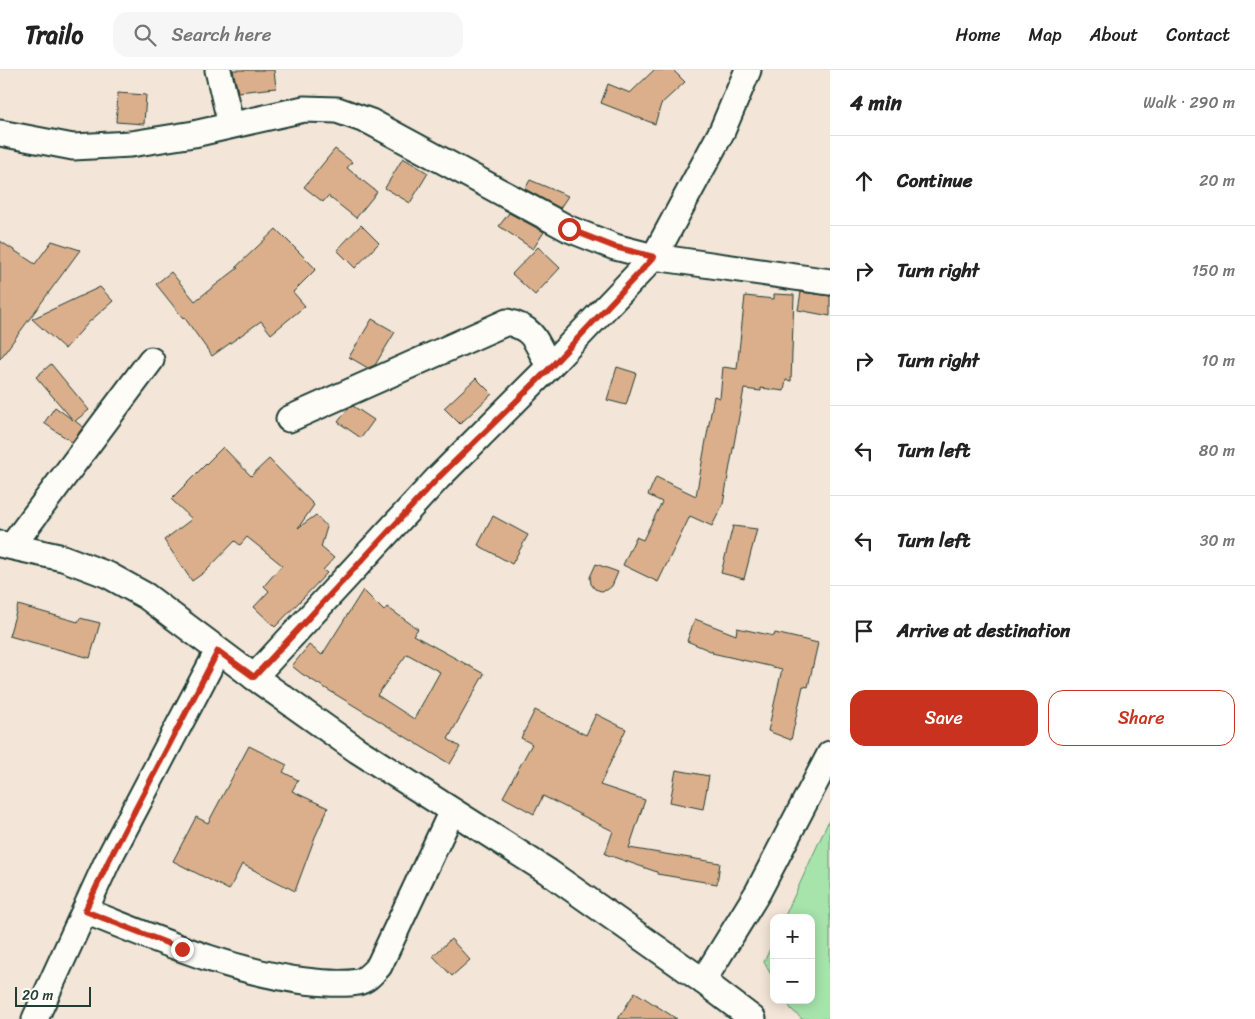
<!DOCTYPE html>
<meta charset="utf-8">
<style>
:root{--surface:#fff;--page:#f6f6f6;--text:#222;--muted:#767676;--line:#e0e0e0;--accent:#c8321e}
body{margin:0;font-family:Sriracha,sans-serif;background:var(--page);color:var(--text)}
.controls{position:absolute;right:15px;bottom:15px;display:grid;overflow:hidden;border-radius:10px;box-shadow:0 2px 12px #0003}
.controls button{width:45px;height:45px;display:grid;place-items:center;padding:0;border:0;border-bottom:1px solid var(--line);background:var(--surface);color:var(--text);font:25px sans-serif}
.scale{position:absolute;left:15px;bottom:12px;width:76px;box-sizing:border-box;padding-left:5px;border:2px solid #1f3d34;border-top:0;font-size:14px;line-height:18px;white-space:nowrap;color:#1f3d34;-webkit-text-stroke:4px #fdfcf7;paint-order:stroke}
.stop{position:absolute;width:15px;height:15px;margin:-11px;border:4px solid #c8321e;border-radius:50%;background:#fff}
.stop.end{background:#c8321e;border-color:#fff;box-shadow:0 1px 5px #0008}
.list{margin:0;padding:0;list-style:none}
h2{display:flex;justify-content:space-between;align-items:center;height:65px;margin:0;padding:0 20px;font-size:21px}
h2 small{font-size:16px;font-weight:400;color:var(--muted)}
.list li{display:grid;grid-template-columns:32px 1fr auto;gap:15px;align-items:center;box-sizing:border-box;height:90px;padding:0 20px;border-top:1px solid var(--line)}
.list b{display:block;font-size:19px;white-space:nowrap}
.list em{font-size:16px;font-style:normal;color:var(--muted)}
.actions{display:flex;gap:10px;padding:15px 20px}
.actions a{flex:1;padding:11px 0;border:1px solid var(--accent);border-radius:15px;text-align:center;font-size:18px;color:var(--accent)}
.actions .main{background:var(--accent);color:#fff}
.icon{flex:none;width:28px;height:28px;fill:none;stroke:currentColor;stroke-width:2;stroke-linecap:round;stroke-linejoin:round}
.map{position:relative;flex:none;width:830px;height:949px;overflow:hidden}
header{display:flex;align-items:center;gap:30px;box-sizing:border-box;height:70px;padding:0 25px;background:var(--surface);border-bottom:1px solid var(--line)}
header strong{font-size:24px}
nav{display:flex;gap:28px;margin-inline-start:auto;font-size:18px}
.search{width:350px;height:45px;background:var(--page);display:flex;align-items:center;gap:12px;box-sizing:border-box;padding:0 18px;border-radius:15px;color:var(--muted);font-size:19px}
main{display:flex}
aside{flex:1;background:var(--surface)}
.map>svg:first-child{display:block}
.green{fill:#a6e4ac;stroke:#629070}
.building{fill:#dbaf8c;stroke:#1f3d34;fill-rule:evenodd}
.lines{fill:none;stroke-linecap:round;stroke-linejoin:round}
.street-casing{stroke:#1f3d34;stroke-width:29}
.street{stroke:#fdfcf7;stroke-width:25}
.route{stroke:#c8321e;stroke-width:6}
</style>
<header>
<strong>Trailo</strong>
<div class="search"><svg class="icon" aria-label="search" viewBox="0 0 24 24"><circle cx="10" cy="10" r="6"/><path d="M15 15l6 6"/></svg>Search here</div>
<nav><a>Home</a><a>Map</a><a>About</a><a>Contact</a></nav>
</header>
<main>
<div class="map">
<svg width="830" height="949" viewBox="0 0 830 949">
<rect width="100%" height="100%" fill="#f3e5d7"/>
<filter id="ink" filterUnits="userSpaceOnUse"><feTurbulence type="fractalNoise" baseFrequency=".02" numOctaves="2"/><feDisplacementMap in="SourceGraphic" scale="10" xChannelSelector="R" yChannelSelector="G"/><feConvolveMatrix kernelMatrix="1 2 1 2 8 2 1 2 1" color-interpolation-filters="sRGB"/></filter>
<g filter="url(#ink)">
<!-- green -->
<g class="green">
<polygon points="830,748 830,949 802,949 791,939 786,930 811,930 811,848 784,848"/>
<polygon points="774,870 774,910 764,892"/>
</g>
<!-- building -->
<g class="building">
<polygon points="233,0 274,0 276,18 238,22"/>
<polygon points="654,0 673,0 685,12 661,34 655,54 601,33 608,14 630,23"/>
<polygon points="118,23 146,25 144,54 116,52"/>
<polygon points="335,79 352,92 347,98 377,122 356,148 328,126 323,132 304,117"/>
<polygon points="403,88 428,103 410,133 385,118"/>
<polygon points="530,110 568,126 560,138 525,119"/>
<polygon points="509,143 544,162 533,179 499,156"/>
<polygon points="361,155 379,173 355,198 337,180"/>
<polygon points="276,159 316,199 293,222 305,236 271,264 261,251 212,286 184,247 183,248 156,214 171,202 195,231 238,198 236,197"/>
<polygon points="0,171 35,194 52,171 80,180 0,289"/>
<polygon points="538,177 560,198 535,225 512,204"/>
<polygon points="100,217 113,231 89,252 65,279 32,249"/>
<polygon points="801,222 830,226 830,246 798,240"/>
<polygon points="774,224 794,225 791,311 786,310 784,321 761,318 761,321 744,319 723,434 712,456 690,446 658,512 623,495 636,467 643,470 662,432 648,425 656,407 696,426 714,326 720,328 723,297 737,299 745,226 774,229"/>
<polygon points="372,249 395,262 375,295 368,298 349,287"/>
<polygon points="51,294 89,340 75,351 83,357 72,372 44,353 55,337 73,350 36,307"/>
<polygon points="617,297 636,303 626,335 607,330"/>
<polygon points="476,308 492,324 460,354 444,338"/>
<polygon points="353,336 374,350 361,368 338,352 348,339"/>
<polygon points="223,377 251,406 269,389 314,435 298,458 316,445 327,457 321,477 334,488 323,500 327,503 275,557 254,537 269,521 264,516 282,495 247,467 240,475 235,471 206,501 192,511 164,470 192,449 171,429"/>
<polygon points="493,446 528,465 512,494 478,475"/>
<polygon points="733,456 757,459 744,509 721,503"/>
<polygon points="596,494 618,502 612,516 607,520 601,521 595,519 591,514 590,507"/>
<path d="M363 520 384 541 387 537 418 559 413 565 484 604 448 669 460 677 450 694 302 604 292 596 309 575 322 585ZM407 584 440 602 414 649 377 625Z"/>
<polygon points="18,535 78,552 80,548 100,553 90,588 9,566"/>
<polygon points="695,549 736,565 737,558 774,566 775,563 818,573 808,617 803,616 791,670 768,661 782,599 712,583 713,582 687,571"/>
<polygon points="535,640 586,665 596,644 626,659 600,715 645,730 629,778 720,793 717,814 657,804 657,802 605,784 613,761 543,726 534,744 503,727 532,674 521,668"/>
<polygon points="249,676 287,695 283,702 298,710 292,721 328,738 315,767 295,821 242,794 229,820 173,791 196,747 208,753"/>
<polygon points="676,700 709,706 703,739 670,732"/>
<polygon points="451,869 470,890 452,906 433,886"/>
<polygon points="635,922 677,949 618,949"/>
</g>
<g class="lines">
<defs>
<g id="street">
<polyline points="218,0 231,55"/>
<polyline points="0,63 73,77 131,74 194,64 304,39 337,40 371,52 569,159 615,177 654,187 830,212"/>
<path d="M289 349 507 252C535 258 537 274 549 297"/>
<polyline points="0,474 63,488 108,505 146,526 254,607 357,680 547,801 703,911 753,949"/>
<polyline points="12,476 151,290"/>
<polyline points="254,607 438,408 549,297 654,187 722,61 748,0"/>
<path d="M85 841C157 869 228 901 305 911 322 913 341 915 358 912 367 910 373 902 379 896L452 741"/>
<polyline points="703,911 758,822 830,684"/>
<polyline points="35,949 107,792 218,581"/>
</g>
</defs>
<!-- street casing -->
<use href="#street" class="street-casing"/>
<!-- street -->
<use href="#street" class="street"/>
</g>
</g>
<g class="lines" filter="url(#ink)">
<!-- route -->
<polyline class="route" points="182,879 85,841 108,792 218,581 254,607 438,408 550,298 654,187 615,177 569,159"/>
</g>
</svg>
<div class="controls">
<button>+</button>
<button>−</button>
</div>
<div class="scale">20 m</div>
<div class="stop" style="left:569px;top:159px"></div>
<div class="stop end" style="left:182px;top:879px"></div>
</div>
<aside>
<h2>4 min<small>Walk · 290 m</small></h2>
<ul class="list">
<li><svg class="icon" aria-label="ahead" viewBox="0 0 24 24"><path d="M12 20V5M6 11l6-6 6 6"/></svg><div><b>Continue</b></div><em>20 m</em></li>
<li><svg class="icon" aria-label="right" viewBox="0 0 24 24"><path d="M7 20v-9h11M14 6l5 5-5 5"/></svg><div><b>Turn right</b></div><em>150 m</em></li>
<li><svg class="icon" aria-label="right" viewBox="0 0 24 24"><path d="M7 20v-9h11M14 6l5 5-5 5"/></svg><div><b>Turn right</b></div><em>10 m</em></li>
<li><svg class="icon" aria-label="left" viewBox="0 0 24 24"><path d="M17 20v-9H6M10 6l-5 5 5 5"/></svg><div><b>Turn left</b></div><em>80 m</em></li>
<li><svg class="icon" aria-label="left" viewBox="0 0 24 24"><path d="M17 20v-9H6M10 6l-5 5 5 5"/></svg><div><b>Turn left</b></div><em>30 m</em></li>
<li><svg class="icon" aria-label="arrive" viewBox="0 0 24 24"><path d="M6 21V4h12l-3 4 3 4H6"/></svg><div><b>Arrive at destination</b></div></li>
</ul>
<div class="actions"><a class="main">Save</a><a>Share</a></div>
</aside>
</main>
